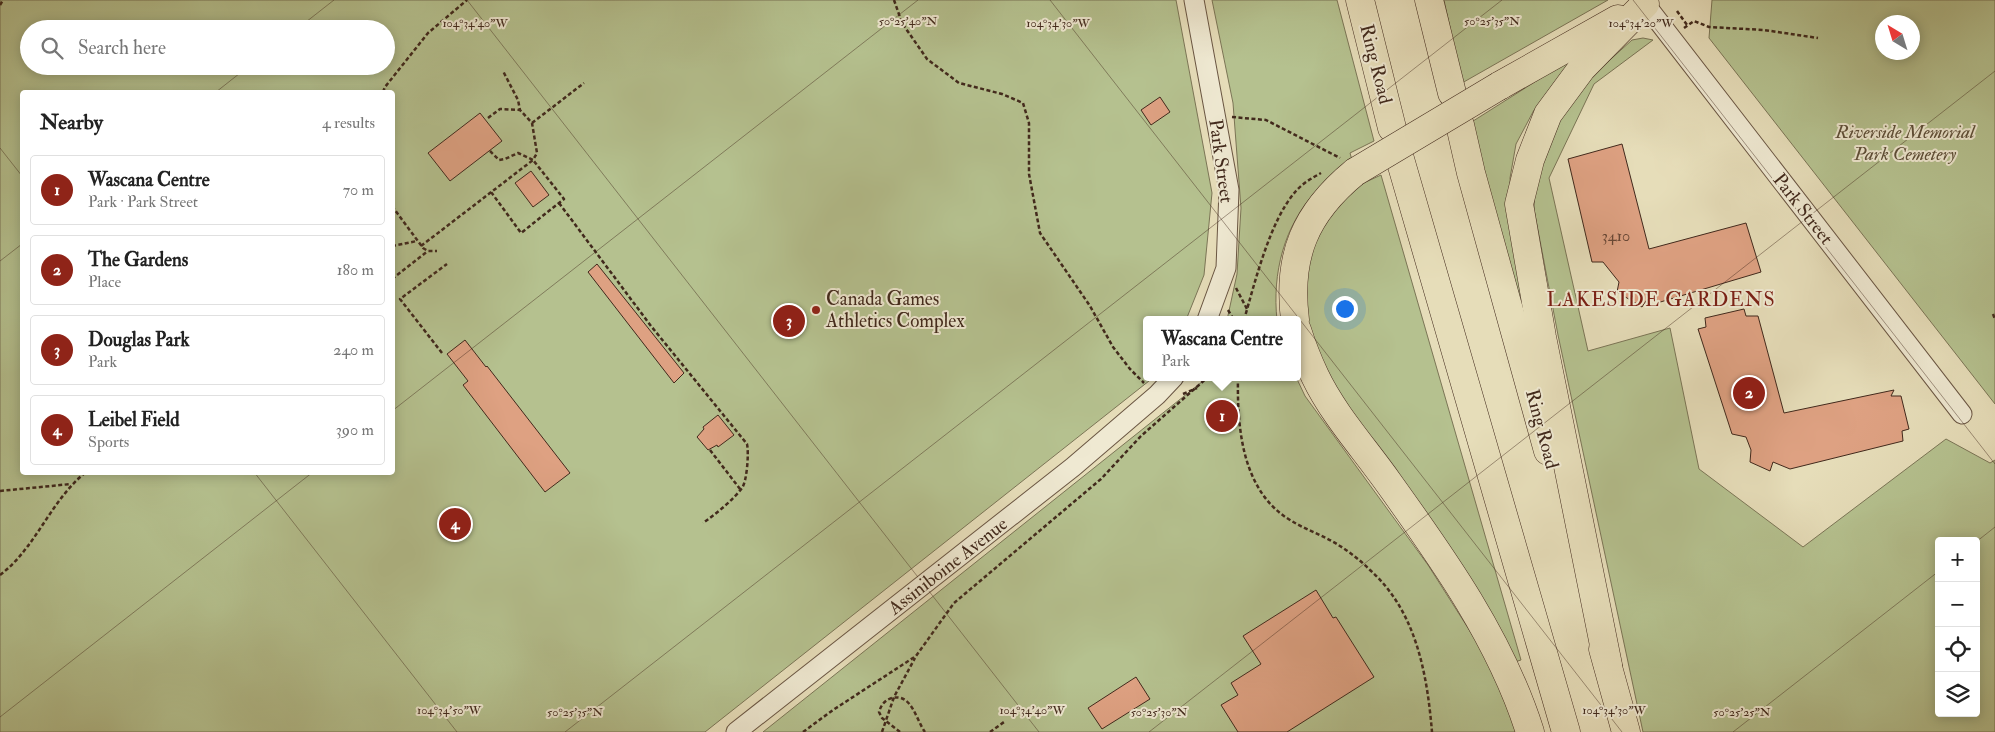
<!DOCTYPE html>
<meta charset="utf-8">
<style>
:root{--surface:#fff;--page:#f6f6f6;--text:#222;--muted:#767676;--line:#e0e0e0;--accent:#8f2418}
body{margin:0;font-family:"IM FELL Double Pica",serif;background:var(--page);color:var(--text)}
.controls{position:absolute;right:15px;bottom:15px;display:grid;overflow:hidden;border-radius:5px;box-shadow:0 2px 12px #0003}
.controls button{width:45px;height:45px;display:grid;place-items:center;padding:0;border:0;border-bottom:1px solid var(--line);background:var(--surface);color:var(--text);font:25px sans-serif}
.compass{position:absolute;left:1875px;top:15px;width:45px;height:45px;border-radius:50%;background:var(--surface);box-shadow:0 2px 12px #0003;rotate:322deg}
.you{position:absolute;left:1344px;top:308px;width:18px;height:18px;margin:-12px;border:4px solid #fff;border-radius:50%;background:#1a73e8;box-shadow:0 0 0 8px #1a73e833}
.badge{display:grid;place-items:center;width:32px;height:32px;border-radius:50%;background:var(--accent);color:#fff;font-size:16px;font-weight:700}
.pin{position:absolute;translate:-50% -50%;border:2px solid #fff;box-shadow:0 1px 5px #0006}
.popup{position:absolute;left:1143px;top:316px;width:158px;height:65px;box-sizing:border-box;display:grid;place-content:center;border-radius:5px;background:var(--surface);filter:drop-shadow(0 1px 4px #0005);font-size:16px;white-space:nowrap;color:var(--muted)}
.popup b{font-size:19px;color:var(--text)}
.popup::after{content:'';position:absolute;left:50%;top:100%;margin-left:-10px;border:10px solid transparent;border-top-color:var(--surface)}
.list{margin:0;padding:0;list-style:none}
h2{display:flex;justify-content:space-between;align-items:center;height:65px;margin:0;padding:0 20px;font-size:21px}
h2 small{font-size:16px;font-weight:400;color:var(--muted)}
.list li{display:grid;grid-template-columns:32px 1fr auto;gap:15px;align-items:center;box-sizing:border-box;height:70px;margin:0 10px 10px;padding:0 10px;border:1px solid var(--line);border-radius:5px}
.list b{display:block;font-size:19px;white-space:nowrap}
.list p{margin:0;font-size:16px;white-space:nowrap;color:var(--muted)}
.list em{font-size:16px;font-style:normal;color:var(--muted)}
.icon{flex:none;width:28px;height:28px;fill:none;stroke:currentColor;stroke-width:2;stroke-linecap:round;stroke-linejoin:round}
.map{position:relative;flex:none;width:1995px;height:732px;overflow:hidden}
.search{position:absolute;background:var(--surface);box-shadow:0 2px 12px #0003;left:20px;top:20px;width:375px;height:55px;display:flex;align-items:center;gap:12px;box-sizing:border-box;padding:0 18px;border-radius:28px;color:var(--muted);font-size:19px}
.panel{position:absolute;background:var(--surface);box-shadow:0 2px 12px #0003;left:20px;top:90px;width:375px;height:385px;border-radius:5px}
.map>svg:first-child{display:block}
.green{fill:#b5c18f;stroke:#7b7556;fill-rule:evenodd}
.building{fill:#dea182;stroke:#41291c}
.lines{fill:none;stroke-linecap:round;stroke-linejoin:round}
.street-casing{stroke:#6a5643;stroke-width:21}
.highway-casing{stroke:#41291c;stroke-width:29}
.path{stroke:#41291c;stroke-width:2.5;stroke-dasharray:4 2.5;stroke-linecap:butt}
.street{stroke:#efe9d2;stroke-width:19}
.highway{stroke:#e6ddb9;stroke-width:28}
.highway-bridge-casing{stroke:#41291c;stroke-width:29;stroke-linecap:butt}
.highway-bridge{stroke:#e6ddb9;stroke-width:28}
.ticks{fill:none;stroke:#41291c;stroke-width:1;stroke-opacity:0.45}
.poi-dot{fill:#8f2418;stroke:#efe9d2;stroke-width:2}
.labels{text-anchor:middle;dominant-baseline:central;stroke-width:4;stroke-linejoin:round;paint-order:stroke}
.number-label{font-size:16px;fill:#684736}
.street-label{font-size:19px;fill:#41291c;stroke:#efe9d2}
.park-label{font-size:19px;font-style:italic;fill:#5e4f39;stroke:#efe9d2}
.poi-label{font-size:19px;fill:#41291c;stroke:#efe9d2;text-anchor:start}
.neighbourhood-label{font-size:20px;letter-spacing:1px;fill:#7a1f14;stroke:#efe9d2}
.ticks-label{font-size:12px;text-anchor:middle;fill:#41291c;stroke:#efe9d2;stroke-width:4;stroke-linejoin:round;paint-order:stroke}
</style>
<div class="map">
<svg width="1995" height="732" viewBox="0 0 1995 732">
<rect width="100%" height="100%" fill="#e6ddb9"/>
<filter id="stains"><feTurbulence type="fractalNoise" baseFrequency=".004" numOctaves="4"/><feColorMatrix values="0 0 0 0 .2 0 0 0 0 .09 0 0 0 0 .02 0 0 0 .5 -.17"/></filter>
<radialGradient id="worn" r=".72"><stop offset=".6" stop-color="#630" stop-opacity="0"/><stop offset="1" stop-color="#630" stop-opacity=".3"/></radialGradient>
<!-- green -->
<g class="green">
<path d="M0 0H1176L1212 193 1204 275 1186 320H1147V377H1154L705 732H0ZM29 29H386V66H29ZM22 92H392V472H22Z"/>
<path d="M1212 0H1337L1374 141 1350 153 1352 160C1340 170 1327 180 1316 191 1284 226 1272 273 1277 320H1227L1237 274 1241 208 1233 103Z"/>
<polygon points="1444,0 1608,0 1462,83"/>
<path d="M1712 0H1995V404L1709 38ZM1882 22H1912V52H1882Z"/>
<path d="M1643 38 1653 40 1594 84 1549 178 1588 351 1670 328 1699 469 1803 547 1946 439 1990 463 1995 460V732H1643L1558 335 1534 209 1536 167 1551 125 1582 85 1632 40ZM1939 541H1976V713H1939Z"/>
<polygon points="1582,52 1584,56 1534,110 1516,144 1510,178 1512,221 1552,411 1470,123"/>
<polygon points="1381,175 1521,660 1508,664 1341,401 1302,320 1307,248 1321,221 1355,187"/>
<polygon points="1208,377 1296,377 1305,396 1428,565 1494,669 1519,732 763,732"/>
</g>
<!-- building -->
<g class="building">
<polygon points="1160,97 1170,112 1151,125 1141,110"/>
<polygon points="480,113 502,141 450,181 428,153"/>
<polygon points="1622,144 1649,249 1746,223 1761,272 1657,303 1648,298 1642,307 1617,292 1619,282 1603,262 1592,262 1568,159"/>
<polygon points="531,171 549,195 533,207 515,183"/>
<polygon points="597,264 684,373 674,383 588,272"/>
<polygon points="1744,309 1746,316 1758,316 1784,413 1894,390 1891,396 1901,396 1909,429 1902,431 1903,441 1790,469 1773,462 1770,471 1750,462 1751,450 1746,437 1732,434 1698,329 1706,327 1705,318"/>
<polygon points="465,340 486,367 487,366 570,473 545,492 463,385 468,381 447,354"/>
<polygon points="718,415 734,435 718,447 717,445 708,450 697,437 704,429 703,427"/>
<polygon points="1316,590 1333,618 1336,617 1374,677 1287,732 1238,732 1221,705 1238,695 1231,683 1261,664 1243,636"/>
<polygon points="1136,677 1150,699 1102,729 1088,708"/>
</g>
<g class="lines">
<defs>
<g id="street">
<polyline points="1194,0 1229,190 1226,268 1207,320"/>
<polyline points="1645,4 1962,414"/>
<polyline points="736,732 1073,467 1157,395 1174,377"/>
</g>
<g id="highway">
<polyline points="1360,0 1392,128"/>
<polyline points="1429,0 1452,93"/>
<polyline points="1499,86 1618,19"/>
<polyline points="1460,125 1471,173 1548,451"/>
<polyline points="1400,159 1566,732"/>
<path d="M1295 320C1287 256 1305 213 1355 172"/>
<path d="M1297 330C1302 346 1308 361 1315 376 1333 414 1364 448 1388 482 1444 560 1501 640 1530 732"/>
<polyline points="1603,649 1626,732"/>
<polyline points="1608,665 1542,337 1519,204 1530,160 1548,114 1582,68 1645,4"/>
</g>
</defs>
<!-- street casing -->
<use href="#street" class="street-casing"/>
<!-- highway casing -->
<use href="#highway" class="highway-casing"/>
<!-- path -->
<g class="path">
<polyline points="894,0 902,23 927,59 959,83 1002,94 1023,103 1029,123 1029,174 1040,233 1090,306 1113,347 1130,369 1144,383"/>
<polyline points="0,5 3,0"/>
<polyline points="1677,11 1687,25"/>
<polyline points="1684,28 1694,21 1709,27 1764,30 1818,38"/>
<polyline points="383,92 385,87 428,33 467,0"/>
<polyline points="1232,117 1266,120 1340,158"/>
<polyline points="488,118 500,109 520,110"/>
<polyline points="532,123 584,83"/>
<polyline points="490,151 499,160 505,159 518,153 533,160 537,153 532,123 520,110 518,100 503,71"/>
<path d="M559 203 651 326 747 444C749 453 747 481 742 488 732 501 717 513 703 523"/>
<polyline points="392,206 423,248 428,251 437,251"/>
<polyline points="392,246 417,241"/>
<polyline points="421,246 533,160 564,199 521,233 491,192"/>
<polyline points="392,279 428,251"/>
<polyline points="1236,288 1247,309"/>
<polyline points="1228,310 1234,320"/>
<polyline points="1993,314 1995,319"/>
<path d="M1244 320C1255 282 1270 220 1296 191 1303 183 1312 178 1321 173"/>
<polyline points="442,353 400,299 447,264"/>
<path d="M1238 377C1237 428 1242 491 1290 520 1306 530 1325 536 1340 546 1351 553 1361 561 1370 570 1416 611 1427 673 1432 732"/>
<polyline points="1183,394 1197,388"/>
<polyline points="710,450 740,489"/>
<polyline points="0,491 71,484"/>
<path d="M0 575C36 548 50 501 86 472"/>
<polyline points="803,732 833,710 916,656 954,603 1101,479 1141,436 1208,377"/>
<polyline points="882,732 894,697 915,658"/>
<path d="M900 732 882 718 879 712C881 705 885 700 892 698 912 693 916 720 925 732"/>
<polyline points="990,732 1004,722"/>
</g>
<!-- street -->
<use href="#street" class="street"/>
<!-- highway -->
<use href="#highway" class="highway"/>
<defs>
<polyline id="highway-bridge" points="1355,172 1499,86"/>
</defs>
<!-- highway-bridge casing -->
<use href="#highway-bridge" class="highway-bridge-casing"/>
<!-- highway-bridge -->
<use href="#highway-bridge" class="highway-bridge"/>
</g>
<!-- ticks -->
<path class="ticks" d="M467 0 1039 732M1050 0 1622 732M1633 0 1995 464M297 29 334 0M216 92 249 66M0 148 22 176M0 261 22 244M392 411 918 0M254 472 457 732M1976 542 1995 527M0 717 313 472M565 732 1502 0M1149 732 1995 71M1733 732 1939 571"/>
<!-- markers -->
<circle class="poi-dot" cx="816" cy="310" r="5"/>
<g class="labels">
<!-- number labels -->
<g class="number-label">
<text x="1616" y="236">3410</text>
</g>
<!-- street labels -->
<g class="street-label">
<text transform="translate(1376 64) rotate(76)">Ring Road</text>
<text transform="translate(1221 161) rotate(82)">Park Street</text>
<text transform="translate(1803 209) rotate(52)">Park Street</text>
<text transform="translate(1542 429) rotate(75)">Ring Road</text>
<text transform="translate(948 566) rotate(-38)">Assiniboine Avenue</text>
</g>
<!-- park labels -->
<g class="park-label">
<text x="1905" y="132">Riverside Memorial<tspan x="1905" dy="22">Park Cemetery</tspan></text>
</g>
<!-- poi labels -->
<g class="poi-label">
<text x="826" y="299">Canada Games<tspan x="826" dy="22">Athletics Complex</tspan></text>
</g>
<!-- neighbourhood labels -->
<g class="neighbourhood-label">
<text x="1661" y="299">LAKESIDE GARDENS</text>
</g>
</g>
<g class="ticks-label">
<text x="908" y="25">50°25'40"N</text>
<text x="1492" y="25">50°25'35"N</text>
<text x="475" y="27">104°34'40"W</text>
<text x="1058" y="27">104°34'30"W</text>
<text x="1641" y="27">104°34'20"W</text>
<text x="449" y="714">104°34'50"W</text>
<text x="1032" y="714">104°34'40"W</text>
<text x="1614" y="714">104°34'30"W</text>
<text x="575" y="716">50°25'35"N</text>
<text x="1159" y="716">50°25'30"N</text>
<text x="1742" y="716">50°25'25"N</text>
</g>
<rect width="100%" height="100%" filter="url(#stains)"/>
<rect width="100%" height="100%" fill="url(#worn)"/>
</svg>
<div class="controls">
<button>+</button>
<button>−</button>
<button><svg class="icon" aria-label="locate" viewBox="0 0 24 24"><circle cx="12" cy="12" r="6"/><path d="M12 2v4M12 18v4M2 12h4M18 12h4"/></svg></button>
<button><svg class="icon" aria-label="layers" viewBox="0 0 24 24"><path d="M12 4l9 5-9 5-9-5zM3 14l9 5 9-5"/></svg></button>
</div>
<svg class="compass" viewBox="-18 -18 36 36"><path d="M0-13l5 13h-10z" fill="#e53935"/><path d="M0 13l5-13h-10z" fill="#767676"/></svg>
<div class="you"></div>
<div class="pin badge" style="left:1222px;top:416px">1</div>
<div class="popup"><b>Wascana Centre</b>Park</div>
<div class="pin badge" style="left:1749px;top:393px">2</div>
<div class="pin badge" style="left:789px;top:321px">3</div>
<div class="pin badge" style="left:455px;top:524px">4</div>
<div class="search"><svg class="icon" aria-label="search" viewBox="0 0 24 24"><circle cx="10" cy="10" r="6"/><path d="M15 15l6 6"/></svg>Search here</div>
<section class="panel">
<h2>Nearby<small>4 results</small></h2>
<ul class="list">
<li><span class="badge">1</span><div><b>Wascana Centre</b><p>Park · Park Street</p></div><em>70 m</em></li>
<li><span class="badge">2</span><div><b>The Gardens</b><p>Place</p></div><em>180 m</em></li>
<li><span class="badge">3</span><div><b>Douglas Park</b><p>Park</p></div><em>240 m</em></li>
<li><span class="badge">4</span><div><b>Leibel Field</b><p>Sports</p></div><em>390 m</em></li>
</ul>
</section>
</div>
